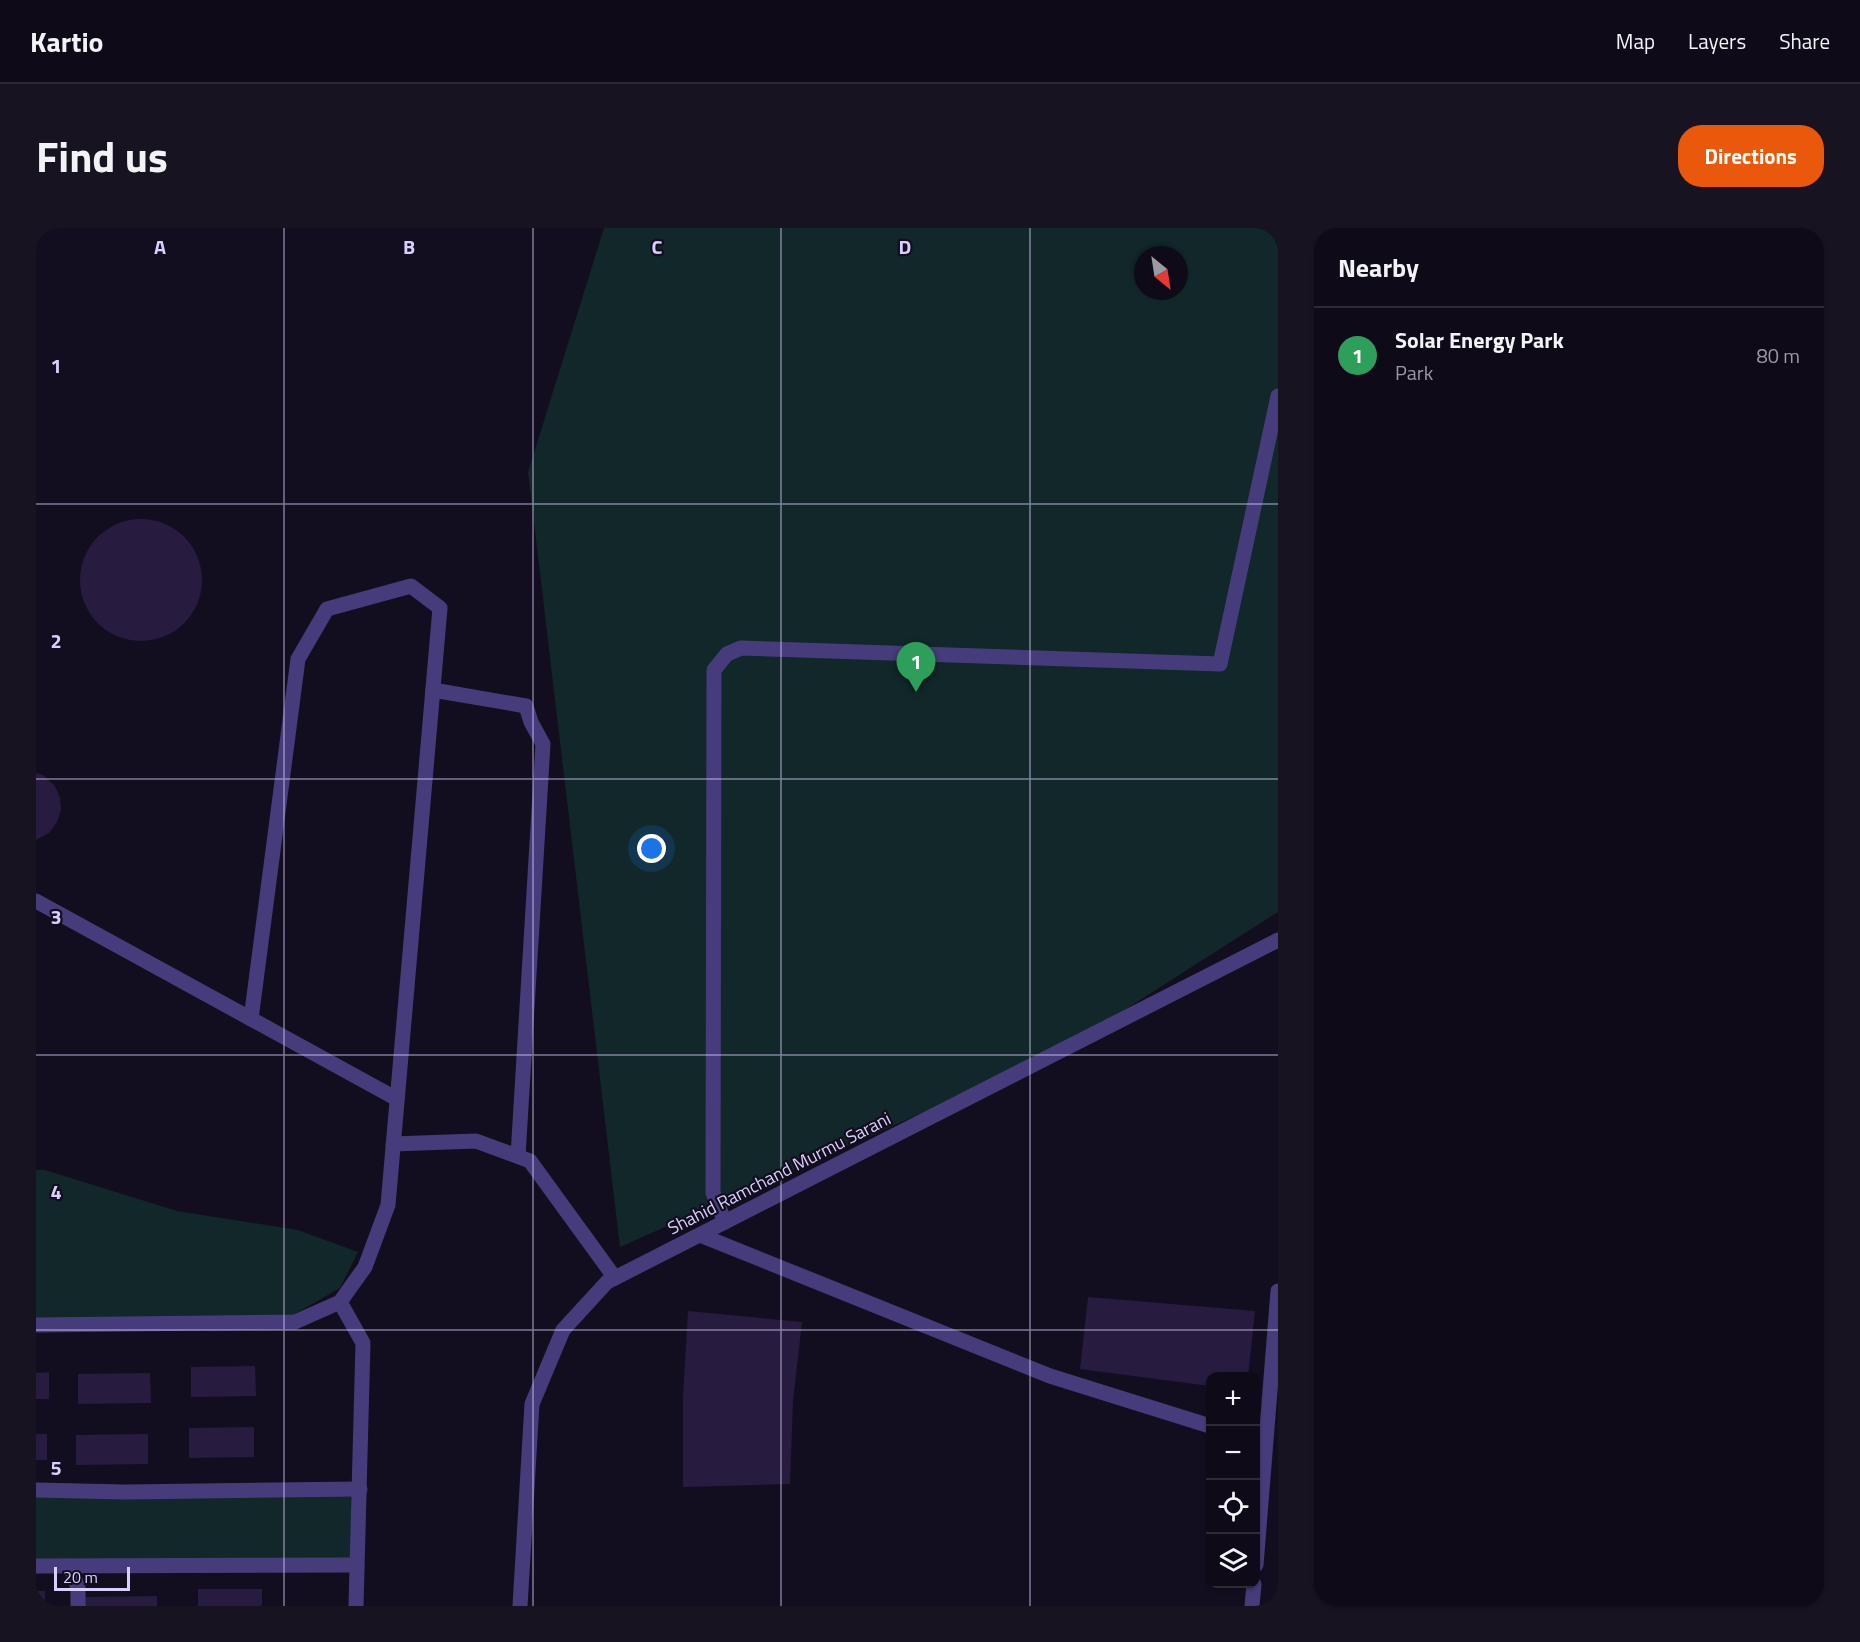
<!DOCTYPE html>
<meta charset="utf-8">
<style>
:root{--surface:#0e0a17;--page:#171320;--text:#f1f3f6;--muted:#9b9aa1;--line:#2e2b36;--accent:#ea580c}
body{margin:0;font-family:"Titillium Web",sans-serif;background:var(--page);color:var(--text)}
.controls{position:absolute;right:18px;bottom:18px;display:grid;overflow:hidden;border-radius:12px;box-shadow:0 2px 4px #0004}
.controls button{width:54px;height:54px;display:grid;place-items:center;padding:0;border:0;border-bottom:2px solid var(--line);background:var(--surface);color:var(--text);font:30px sans-serif}
.compass{position:absolute;left:1098px;top:18px;width:54px;height:54px;border-radius:50%;background:var(--surface);box-shadow:0 2px 4px #0004;rotate:150deg}
.scale{position:absolute;left:18px;bottom:15px;width:76px;box-sizing:border-box;padding-left:6px;border:3px solid #dacffc;border-top:0;font-size:16px;line-height:21px;white-space:nowrap;color:#dacffc;-webkit-text-stroke:4px #130e1f;paint-order:stroke}
.you{position:absolute;left:616px;top:621px;width:21px;height:21px;margin:-15px;border:4px solid #fff;border-radius:50%;background:#1a73e8;box-shadow:0 0 0 9px #1a73e833}
.badge{display:grid;place-items:center;width:39px;height:39px;border-radius:50%;background:var(--accent);color:#fff;font-size:20px;font-weight:700}
.pin{position:absolute;translate:-50% -50px;filter:drop-shadow(0 2px 3px #0008)}
.pin::after{content:'';position:absolute;top:32px;width:21px;height:18px;background:inherit;clip-path:polygon(0 0,100% 0,50% 100%)}
.list{margin:0;padding:0;list-style:none}
h2{display:flex;justify-content:space-between;align-items:center;height:78px;margin:0;padding:0 24px;font-size:26px}
h2 small{font-size:20px;font-weight:400;color:var(--muted)}
.list li{display:grid;grid-template-columns:39px 1fr auto;gap:18px;align-items:center;box-sizing:border-box;height:96px;padding:0 24px;border-top:2px solid var(--line)}
.list b{display:block;font-size:22px;white-space:nowrap}
.list p{margin:0;font-size:20px;white-space:nowrap;color:var(--muted)}
.list em{font-size:20px;font-style:normal;color:var(--muted)}
.icon{flex:none;width:33px;height:33px;fill:none;stroke:currentColor;stroke-width:2;stroke-linecap:round;stroke-linejoin:round}
.map{position:relative;flex:none;width:1242px;height:1378px;overflow:hidden;border-radius:24px}
header{display:flex;align-items:center;gap:36px;box-sizing:border-box;height:84px;padding:0 30px;background:var(--surface);border-bottom:2px solid var(--line)}
header strong{font-size:28px}
nav{display:flex;gap:33px;margin-inline-start:auto;font-size:21px}
.intro{display:flex;align-items:center;justify-content:space-between;box-sizing:border-box;height:144px;padding:0 36px}
h1{margin:0;font-size:42px}
.button{padding:15px 27px;border-radius:24px;background:var(--accent);color:#fff;font-size:21px;font-weight:700}
main{display:flex;gap:36px;padding:0 36px}
aside{flex:1;background:var(--surface);border-radius:24px;box-shadow:0 2px 4px #0004}
.map>svg:first-child{display:block}
.green{fill:#112729;fill-rule:evenodd}
.building{fill:#271b3f}
.lines{fill:none;stroke-linecap:round;stroke-linejoin:round}
.minor{stroke:#473c7b;stroke-width:15}
.tertiary{stroke:#473c7b;stroke-width:15}
.grid{fill:none;stroke:#dacffc;stroke-width:1.5;stroke-opacity:0.55}
.labels{text-anchor:middle;dominant-baseline:central;stroke-width:4.5;stroke-linejoin:round;paint-order:stroke}
.street-label{font-size:18px;fill:#dacffc;stroke:#130e1f}
.grid-label{font-size:20px;text-anchor:middle;font-weight:bold;fill:#dacffc;stroke:#130e1f;stroke-width:4.5;stroke-linejoin:round;paint-order:stroke}
</style>
<header>
<strong>Kartio</strong>
<nav><a>Map</a><a>Layers</a><a>Share</a></nav>
</header>
<div class="intro"><h1>Find us</h1><a class="button">Directions</a></div>
<main>
<div class="map">
<svg width="1242" height="1378" viewBox="0 0 1242 1378">
<rect width="100%" height="100%" fill="#130e1f"/>
<!-- green -->
<g class="green">
<path d="M568 0H1242V684L1021 825 584 1019 492 244ZM1107 27H1143V63H1107Z"/>
<polygon points="0,942 9,942 141,983 262,1002 322,1024 304,1060 245,1094 0,1093"/>
<polygon points="315,1266 317,1330 0,1331 0,1268"/>
</g>
<!-- building -->
<g class="building">
<circle cx="105" cy="352" r="61"/>
<polygon points="0,545 7,547 19,558 24,570 25,582 21,594 13,605 0,612"/>
<polygon points="1052,1069 1219,1083 1212,1148 1174,1148 1174,1158 1044,1141"/>
<polygon points="652,1083 766,1094 757,1173 754,1256 647,1259 647,1168"/>
<polygon points="219,1138 220,1168 155,1169 155,1139"/>
<polygon points="13,1144 13,1171 0,1171 0,1145"/>
<polygon points="114,1145 115,1175 42,1176 42,1146"/>
<polygon points="218,1199 218,1229 153,1230 153,1200"/>
<rect x="0" y="1206" width="11" height="26"/>
<polygon points="112,1206 112,1236 40,1237 40,1207"/>
<rect x="162" y="1361" width="64" height="17"/>
<rect x="0" y="1363" width="9" height="15"/>
<polygon points="121,1368 121,1378 49,1378 49,1369"/>
</g>
<g class="lines">
<!-- minor -->
<g class="minor">
<polyline points="397,462 490,478 495,494 507,516 482,928"/>
<polyline points="0,673 361,871"/>
<polyline points="357,916 440,913 494,933 579,1050"/>
<polyline points="689,994 677,965 678,442 691,426 705,420 1184,436 1242,168"/>
<polyline points="664,1007 1014,1148 1174,1198"/>
<polyline points="304,1074 327,1115 320,1378"/>
<polyline points="0,1097 259,1094 304,1074 329,1039 352,977 404,380 375,358 291,381 262,431 215,791"/>
<polyline points="0,1262 89,1264 324,1261"/>
<polyline points="1220,1337 1242,1063"/>
<polyline points="0,1338 321,1337"/>
<polyline points="34,1338 42,1360 42,1378"/>
<polyline points="1216,1378 1218,1356"/>
</g>
<!-- tertiary -->
<polyline class="tertiary" points="484,1378 496,1176 527,1102 571,1054 1242,712"/>
</g>
<!-- grid -->
<path class="grid" d="M248 0V1378M497 0V1378M745 0V1378M994 0V1378M0 276H1242M0 551H1242M0 827H1242M0 1102H1242"/>
<g class="labels">
<!-- street labels -->
<g class="street-label">
<text transform="translate(743 945) rotate(-27)">Shahid Ramchand Murmu Sarani</text>
</g>
</g>
<g class="grid-label">
<text x="124" y="26">A</text>
<text x="373" y="26">B</text>
<text x="621" y="26">C</text>
<text x="869" y="26">D</text>
<text x="20" y="145">1</text>
<text x="20" y="420">2</text>
<text x="20" y="696">3</text>
<text x="20" y="971">4</text>
<text x="20" y="1247">5</text>
</g>
</svg>
<div class="controls">
<button>+</button>
<button>−</button>
<button><svg class="icon" aria-label="locate" viewBox="0 0 24 24"><circle cx="12" cy="12" r="6"/><path d="M12 2v4M12 18v4M2 12h4M18 12h4"/></svg></button>
<button><svg class="icon" aria-label="layers" viewBox="0 0 24 24"><path d="M12 4l9 5-9 5-9-5zM3 14l9 5 9-5"/></svg></button>
</div>
<svg class="compass" viewBox="-18 -18 36 36"><path d="M0-13l5 13h-10z" fill="#e53935"/><path d="M0 13l5-13h-10z" fill="#9b9aa1"/></svg>
<div class="scale">20 m</div>
<div class="you"></div>
<div class="pin badge" style="left:880px;top:464px;background:#2e9e5b">1</div>
</div>
<aside>
<h2>Nearby<small></small></h2>
<ul class="list">
<li><span class="badge" style="background:#2e9e5b">1</span><div><b>Solar Energy Park</b><p>Park</p></div><em>80 m</em></li>
</ul>
</aside>
</main>
